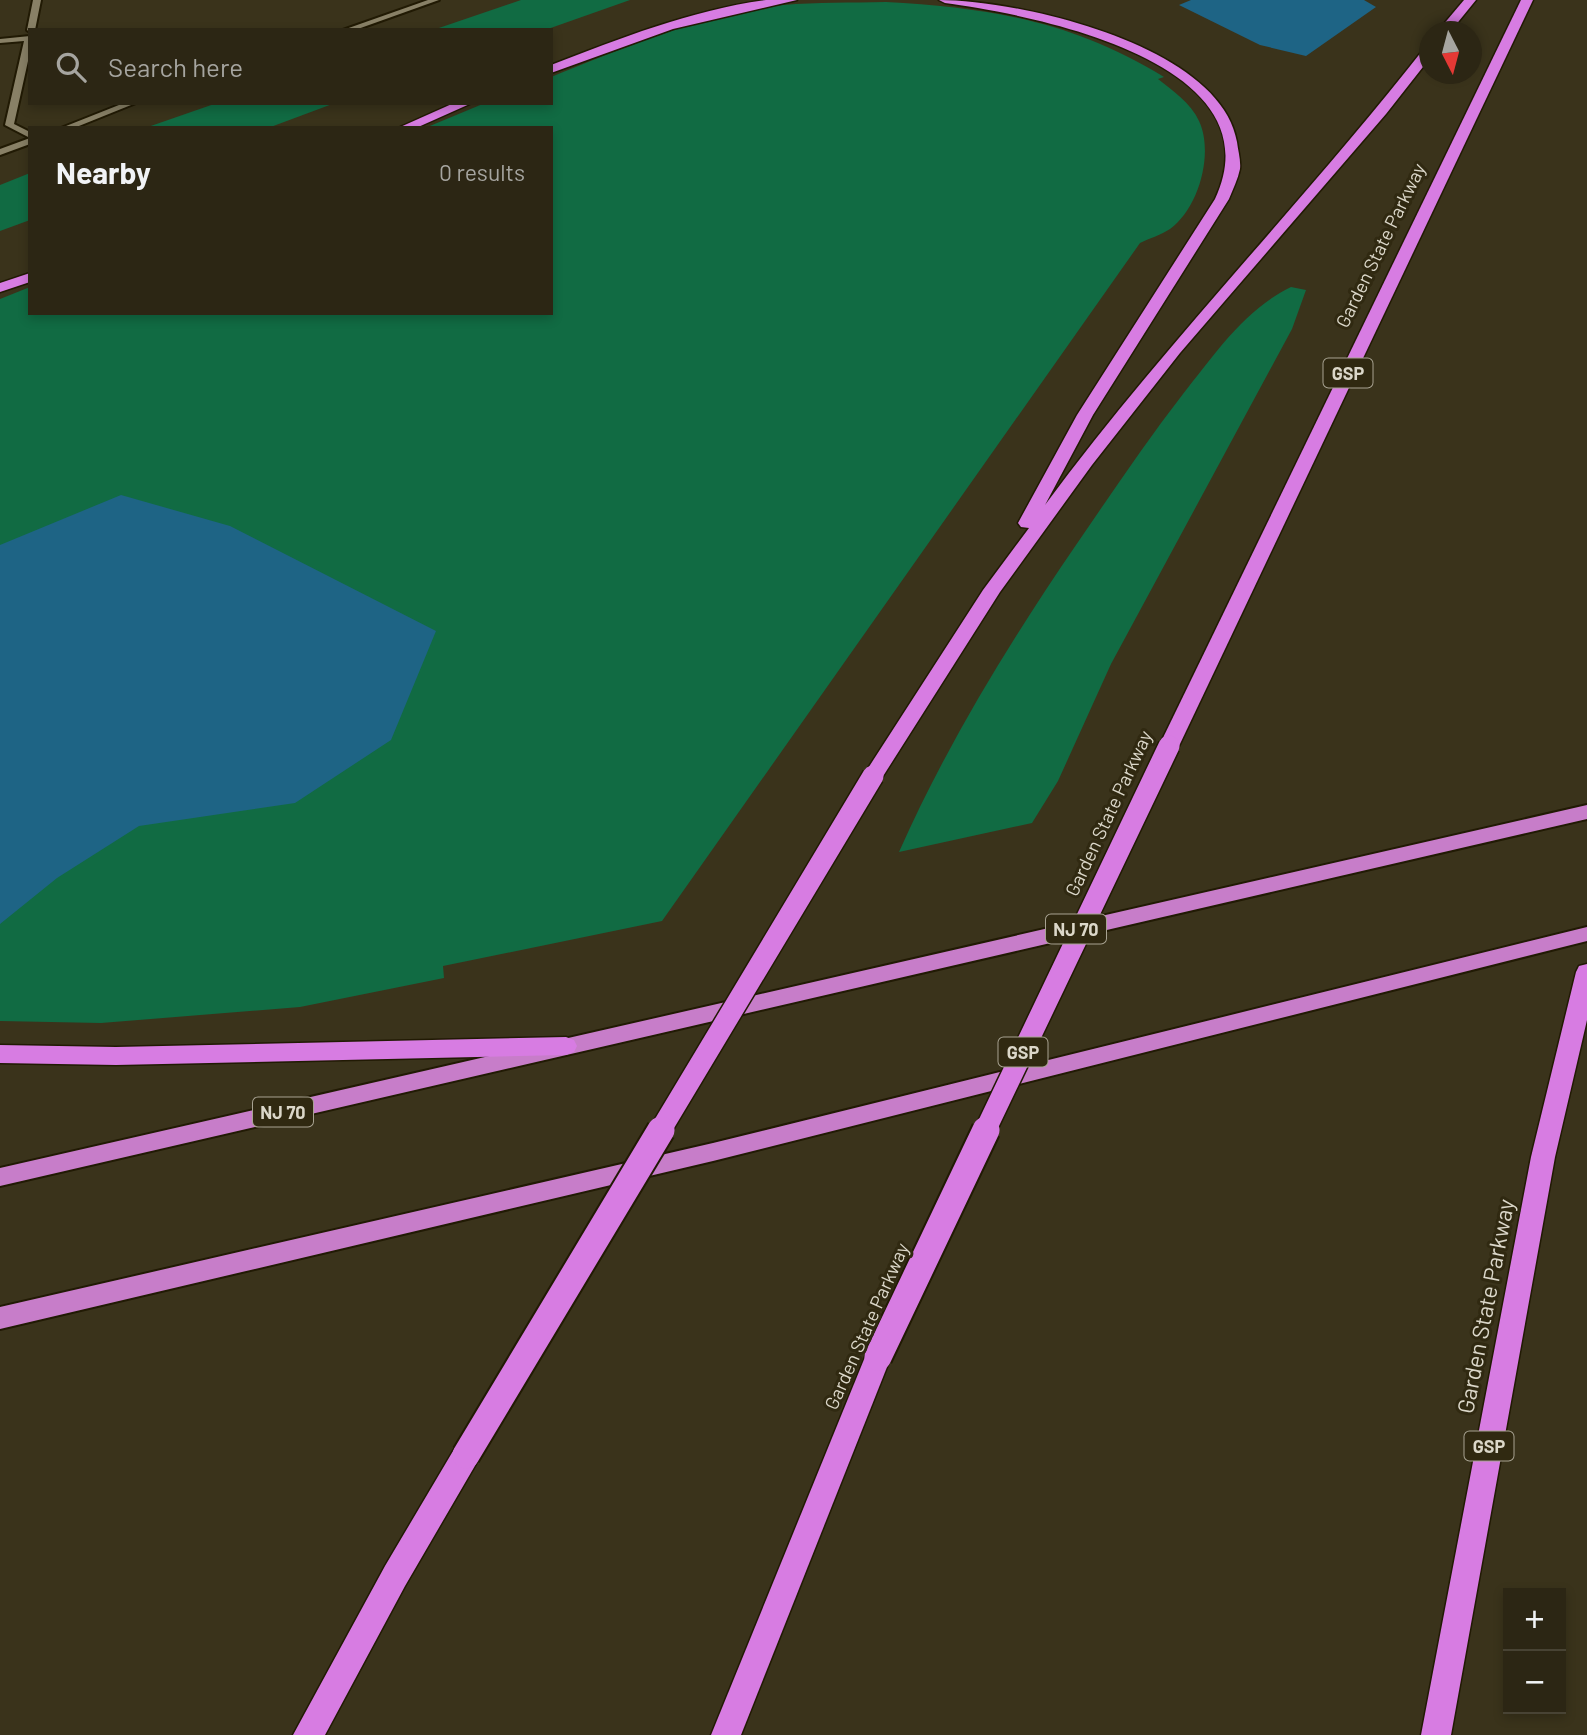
<!DOCTYPE html>
<meta charset="utf-8">
<style>
:root{--surface:#2c2614;--page:#383222;--text:#f1f3f6;--muted:#a6a5a0;--line:#484334}
body{margin:0;font-family:Barlow,sans-serif;background:var(--page);color:var(--text)}
.controls{position:absolute;right:21px;bottom:21px;display:grid;overflow:hidden;border-radius:0px;box-shadow:0 4px 10px #0003}
.controls button{width:63px;height:63px;display:grid;place-items:center;padding:0;border:0;border-bottom:2px solid var(--line);background:var(--surface);color:var(--text);font:35px sans-serif}
.compass{position:absolute;left:1419px;top:21px;width:63px;height:63px;border-radius:50%;background:var(--surface);box-shadow:0 4px 10px #0003;rotate:174deg}
.list{margin:0;padding:0;list-style:none}
h2{display:flex;justify-content:space-between;align-items:center;height:91px;margin:0;padding:0 28px;font-size:30px}
h2 small{font-size:23px;font-weight:400;color:var(--muted)}
.icon{flex:none;width:38px;height:38px;fill:none;stroke:currentColor;stroke-width:2;stroke-linecap:round;stroke-linejoin:round}
.map{position:relative;flex:none;width:1587px;height:1735px;overflow:hidden}
.search{position:absolute;background:var(--surface);box-shadow:0 4px 10px #0003;left:28px;top:28px;width:525px;height:77px;display:flex;align-items:center;gap:18px;box-sizing:border-box;padding:0 24px;border-radius:0px;color:var(--muted);font-size:26px}
.panel{position:absolute;background:var(--surface);box-shadow:0 4px 10px #0003;left:28px;top:126px;width:525px;height:189px;border-radius:0px}
.map>svg:first-child{display:block}
.green{fill:#116b43}
.water{fill:#1e6485}
.lines{fill:none;stroke-linecap:round;stroke-linejoin:round}
.service-casing{stroke:#211a04;stroke-width:4}
.trunk-casing{stroke:#211a04;stroke-width:4}
.motorway-casing{stroke:#211a04;stroke-width:3}
.service{fill:#888066;fill-rule:evenodd}
.trunk{fill:#c77dc9;fill-rule:evenodd}
.motorway{fill:#d77ce2;fill-rule:evenodd}
.motorway-bridge-far1-casing{stroke:#211a04;stroke-width:24;stroke-linecap:butt}
.motorway-bridge-casing{stroke:#211a04;stroke-width:31;stroke-linecap:butt}
.motorway-bridge-far1{stroke:#d77ce2;stroke-width:21}
.motorway-bridge{stroke:#d77ce2;stroke-width:27}
.labels{text-anchor:middle;dominant-baseline:central;stroke-width:6;stroke-linejoin:round;paint-order:stroke}
.shield{fill:#302911;stroke:#a8a392;stroke-width:2}
.shield-label{font-size:18px;font-weight:bold;fill:#dbd7c9}
.street-label{font-size:19px;fill:#dbd7c9;stroke:#302911}
.near-street-label{font-size:23px;fill:#dbd7c9;stroke:#302911}
</style>
<div class="map">
<svg width="1587" height="1735" viewBox="0 0 1587 1735">
<rect width="100%" height="100%" fill="#3a331b"/>
<!-- green -->
<g class="green">
<polygon points="521,0 630,0 545,30 433,30"/>
<path d="M886 2C991 8 1073 21 1164 77L1158 79C1172 90 1191 103 1199 121 1214 153 1199 208 1170 229 1161 235 1150 238 1140 243L662 921 443 966 444 978 300 1007 101 1023 0 1021V299L30 287V313H551V128H425L485 103H551V77C626 47 703 14 783 5 817 2 852 3 886 2Z"/>
<polygon points="217,103 335,103 268,128 145,128"/>
<polygon points="30,173 30,220 0,231 0,185"/>
<path d="M1291 287 1306 290 1292 329 1111 664 1058 781 1032 823 899 852C947 744 1009 643 1076 545 1111 494 1145 443 1183 394 1214 355 1245 309 1291 287Z"/>
</g>
<!-- water -->
<g class="water">
<polygon points="1191,0 1364,0 1376,7 1306,56 1260,45 1179,5"/>
<polygon points="121,495 230,526 436,631 391,740 295,803 139,826 57,878 0,924 0,545"/>
</g>
<g class="lines">
<defs>
<g id="service">
<polygon points="33,0 41,0 35,30 30,30 30,32 27,30"/>
<polygon points="428,0 439,0 355,30 343,30"/>
<polygon points="30,36 30,52 14,124 30,132 30,138 5,125 24,41 0,43 0,39"/>
<polygon points="124,103 136,103 74,128 61,128"/>
<polygon points="30,138 30,144 0,155 0,149"/>
</g>
<g id="trunk">
<polygon points="1587,805 1587,819 0,1186 0,1168"/>
<polygon points="1587,927 1587,941 713,1161 0,1329 0,1307 713,1143"/>
</g>
<g id="motorway">
<path d="M766 0H797L673 29 551 73V65C621 38 692 10 766 0Z"/>
<path d="M939 0C1021 0 1221 46 1237 142 1238 151 1241 160 1240 169 1238 179 1233 189 1229 199L1093 415 1045 505C1163 345 1303 203 1426 46H1430V58L1386 114 1180 353 1092 465 1000 592 880 781H866L863 776 983 590 1029 528 1021 527 1018 523 1077 415 1215 199C1279 62 1034 15 945 3Z"/>
<polygon points="1464,0 1476,0 1450,32 1437,32"/>
<polygon points="1521,0 1533,0 1179,746 1176,751 1162,751 1159,746"/>
<polygon points="454,103 472,103 416,128 398,128"/>
<polygon points="30,273 30,282 0,292 0,283"/>
<polygon points="1587,964 1587,1020 1555,1157 1451,1735 1421,1735 1531,1157 1576,972 1579,966"/>
<polygon points="566,1037 574,1040 577,1046 574,1052 566,1055 116,1065 0,1063 0,1045 116,1047"/>
<polygon points="878,1345 887,1349 891,1357 741,1735 711,1735 865,1357 869,1349"/>
<polygon points="466,1442 476,1446 480,1455 476,1464 405,1586 325,1735 293,1735 385,1566 456,1446"/>
</g>
</defs>
<!-- service casing -->
<use href="#service" class="service-casing"/>
<!-- trunk casing -->
<use href="#trunk" class="trunk-casing"/>
<!-- motorway casing -->
<use href="#motorway" class="motorway-casing"/>
<!-- service -->
<use href="#service" class="service"/>
<!-- trunk -->
<use href="#trunk" class="trunk"/>
<!-- motorway -->
<use href="#motorway" class="motorway"/>
<defs>
<g id="motorway-bridge-far1">
<polyline points="660,1131 873,776"/>
<polyline points="985,1131 1169,746"/>
</g>
<g id="motorway-bridge">
<polyline points="878,1357 986,1130"/>
<polyline points="466,1455 661,1130"/>
</g>
</defs>
<!-- motorway-bridge-far1 casing -->
<use href="#motorway-bridge-far1" class="motorway-bridge-far1-casing"/>
<!-- motorway-bridge casing -->
<use href="#motorway-bridge" class="motorway-bridge-casing"/>
<!-- motorway-bridge-far1 -->
<use href="#motorway-bridge-far1" class="motorway-bridge-far1"/>
<!-- motorway-bridge -->
<use href="#motorway-bridge" class="motorway-bridge"/>
</g>
<g class="labels">
<!-- shield labels -->
<g class="shield">
<rect x="1323.5" y="358.5" width="49" height="29" rx="5"/>
<rect x="1046" y="914.5" width="60" height="29" rx="5"/>
<rect x="998.5" y="1037.5" width="49" height="29" rx="5"/>
<rect x="253" y="1097.5" width="60" height="29" rx="5"/>
<rect x="1464.5" y="1431.5" width="49" height="29" rx="5"/>
</g>
<g class="shield-label">
<text x="1348" y="373">GSP</text>
<text x="1076" y="929">NJ 70</text>
<text x="1023" y="1052">GSP</text>
<text x="283" y="1112">NJ 70</text>
<text x="1489" y="1446">GSP</text>
</g>
<!-- street labels -->
<g class="street-label">
<text transform="translate(1380 245) rotate(-64)">Garden State Parkway</text>
<text transform="translate(1108 813) rotate(-65)">Garden State Parkway</text>
<text transform="translate(866 1326) rotate(-66)">Garden State Parkway</text>
</g>
<!-- near-street labels -->
<g class="near-street-label">
<text transform="translate(1485 1306) rotate(-79)">Garden State Parkway</text>
</g>
</g>
</svg>
<div class="controls">
<button>+</button>
<button>−</button>
</div>
<svg class="compass" viewBox="-18 -18 36 36"><path d="M0-13l5 13h-10z" fill="#e53935"/><path d="M0 13l5-13h-10z" fill="#a6a5a0"/></svg>
<div class="search"><svg class="icon" aria-label="search" viewBox="0 0 24 24"><circle cx="10" cy="10" r="6"/><path d="M15 15l6 6"/></svg>Search here</div>
<section class="panel">
<h2>Nearby<small>0 results</small></h2>
<ul class="list">
</ul>
</section>
</div>
